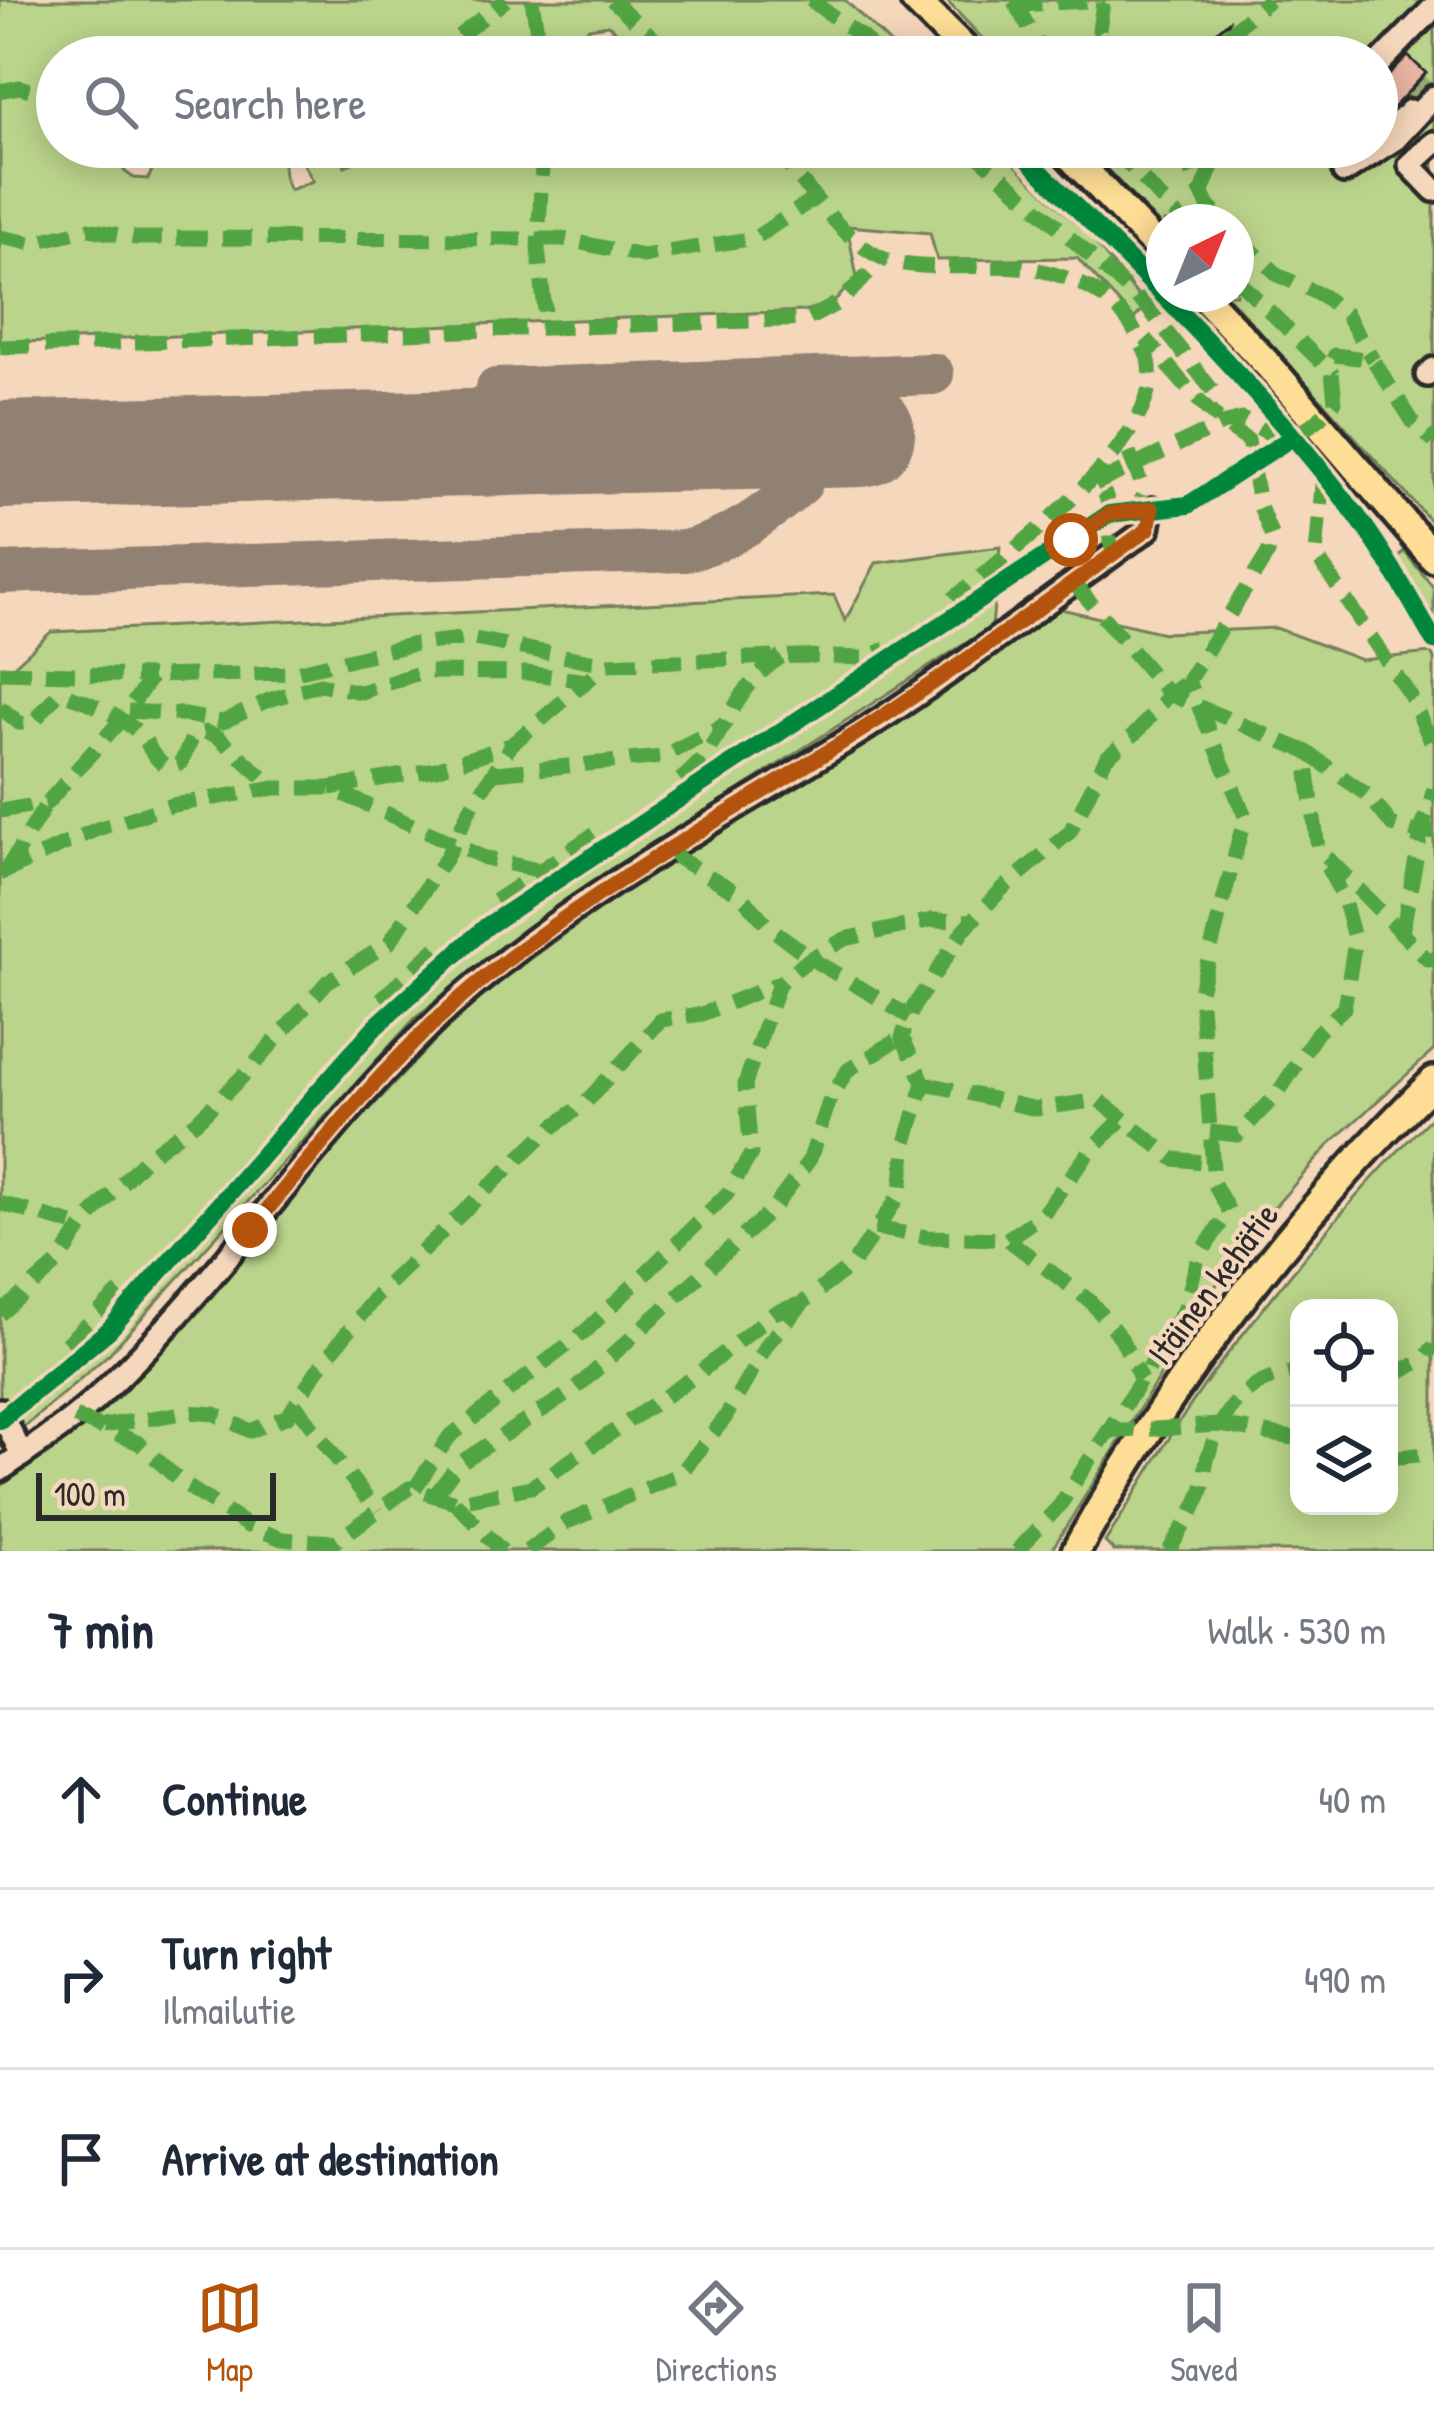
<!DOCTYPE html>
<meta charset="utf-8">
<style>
:root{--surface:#fff;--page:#f2f2f3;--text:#1f2937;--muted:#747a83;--line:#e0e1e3;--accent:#b45309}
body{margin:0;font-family:"Patrick Hand",sans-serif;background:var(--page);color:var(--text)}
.controls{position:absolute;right:36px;bottom:36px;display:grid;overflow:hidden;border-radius:24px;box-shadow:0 6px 30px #0003}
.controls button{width:108px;height:108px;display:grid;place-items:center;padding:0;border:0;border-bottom:3px solid var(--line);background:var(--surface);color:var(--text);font:60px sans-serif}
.compass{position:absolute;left:1146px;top:204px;width:108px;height:108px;border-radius:50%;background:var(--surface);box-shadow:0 6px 30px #0003;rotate:43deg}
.scale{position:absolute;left:36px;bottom:30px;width:240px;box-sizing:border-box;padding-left:12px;border:6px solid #2b2b2b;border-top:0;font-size:33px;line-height:42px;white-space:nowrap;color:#2b2b2b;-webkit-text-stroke:9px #f5d7bb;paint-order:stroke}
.stop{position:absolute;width:36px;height:36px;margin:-27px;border:9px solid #b45309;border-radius:50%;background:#fff}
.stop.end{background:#b45309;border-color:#fff;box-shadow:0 3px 12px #0008}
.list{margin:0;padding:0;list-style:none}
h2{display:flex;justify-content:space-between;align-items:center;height:156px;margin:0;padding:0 48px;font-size:51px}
h2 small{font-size:39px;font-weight:400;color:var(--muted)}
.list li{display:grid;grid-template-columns:78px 1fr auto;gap:36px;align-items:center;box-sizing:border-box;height:180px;padding:0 48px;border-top:3px solid var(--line)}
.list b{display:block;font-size:45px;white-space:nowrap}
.list p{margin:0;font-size:39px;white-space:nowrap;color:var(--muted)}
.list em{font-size:39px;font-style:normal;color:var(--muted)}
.icon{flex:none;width:66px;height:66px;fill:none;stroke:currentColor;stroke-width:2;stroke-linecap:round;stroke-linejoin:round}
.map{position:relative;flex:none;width:1434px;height:1551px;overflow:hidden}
.search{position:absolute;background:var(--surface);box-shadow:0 6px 30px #0003;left:36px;right:36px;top:36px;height:132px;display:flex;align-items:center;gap:30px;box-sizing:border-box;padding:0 42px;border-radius:66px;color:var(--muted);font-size:45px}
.sheet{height:696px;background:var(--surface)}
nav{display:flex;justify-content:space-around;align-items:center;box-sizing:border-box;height:168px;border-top:3px solid var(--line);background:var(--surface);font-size:33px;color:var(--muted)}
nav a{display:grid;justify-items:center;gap:6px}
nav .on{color:var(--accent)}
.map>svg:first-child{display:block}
.green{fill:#bbd48b;stroke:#73805b;stroke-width:3;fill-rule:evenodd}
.shadow{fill:#0003}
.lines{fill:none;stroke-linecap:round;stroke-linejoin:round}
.taxiway{stroke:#908173;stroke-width:42}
.runway{stroke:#908173;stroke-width:108}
.building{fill:#e9b5a4;stroke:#2b2b2b;stroke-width:3}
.minor-casing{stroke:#2b2b2b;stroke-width:30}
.major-casing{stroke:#2b2b2b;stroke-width:36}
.minor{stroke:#f5d7bb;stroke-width:21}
.major{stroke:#fedd96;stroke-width:27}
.quiet{stroke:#51a443;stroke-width:15;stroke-dasharray:30 15;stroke-linecap:butt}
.cycleway-casing{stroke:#f5d7bb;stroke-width:26}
.cycleway{stroke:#00873e;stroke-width:18}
.route{stroke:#b45309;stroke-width:15}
.labels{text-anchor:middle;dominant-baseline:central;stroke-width:9;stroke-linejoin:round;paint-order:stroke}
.street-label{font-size:36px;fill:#2b2b2b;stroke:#f5d7bb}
</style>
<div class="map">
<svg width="1434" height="1551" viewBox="0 0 1434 1551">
<rect width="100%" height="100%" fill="#f5d7bb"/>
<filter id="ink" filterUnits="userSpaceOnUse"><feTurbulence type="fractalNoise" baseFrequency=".00833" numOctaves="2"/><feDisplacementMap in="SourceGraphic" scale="24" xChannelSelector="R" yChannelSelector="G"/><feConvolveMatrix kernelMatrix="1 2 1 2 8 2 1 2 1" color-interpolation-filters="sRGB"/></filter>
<g filter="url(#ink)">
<!-- green -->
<g class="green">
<path d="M0 0H845L904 57H645L643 50 608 25 589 28 568 48 567 57H57V147H141L124 171 134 178 148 179 163 147H285C282 159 282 180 290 190L313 181 304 164 309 147H339L345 166 364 158 362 147H406L424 154 439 147H997L1093 240 1146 306 1134 319 1077 258 937 260 930 233 847 226 857 277 834 302 804 311 0 343Z"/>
<polygon points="946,0 1434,0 1434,525 1226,294 1236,294 1236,222 1164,222 1164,229 1086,147 1377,147 1377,57 1000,57"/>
<polygon points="1000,547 992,626 561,905 486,959 415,1018 109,1354 0,1448 0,679 51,632 834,595 845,621 876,563"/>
<polygon points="1404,551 1434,588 1434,623 1397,561"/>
<path d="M1061 609 1164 633 1276 628 1361 660 1431 653 1434 659V1050L1331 1143 1242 1244 1051 1551H0V1487L52 1447 453 1021C567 923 696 846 823 766 903 715 982 662 1061 609Z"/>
<path d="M1434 1115V1551H1114L1105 1542C1144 1481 1180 1415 1225 1357 1290 1274 1357 1189 1434 1115ZM1299 1308H1389V1506H1299Z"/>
</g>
<!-- shadow -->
<g class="shadow">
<polygon points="1229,25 1227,48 1218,57 1193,57"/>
<polygon points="1408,60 1434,85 1405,116 1377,94 1377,86"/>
</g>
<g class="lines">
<!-- taxiway -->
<g class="taxiway">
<polyline points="496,389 933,374"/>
<path d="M0 573 685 551C731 540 767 514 802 483L804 434"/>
</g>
<!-- runway -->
<polyline class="runway" points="0,455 861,433"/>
</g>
<!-- building -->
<g class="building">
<polygon points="1229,21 1225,44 1211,57 1188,57"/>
<polygon points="1408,56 1426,73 1393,108 1386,105 1377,97 1377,81 1388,76"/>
</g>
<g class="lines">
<defs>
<g id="minor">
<polyline points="1377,66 1434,7"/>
<polyline points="1377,118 1397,125 1410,111"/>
<polyline points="1434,143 1410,165 1434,190"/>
<polyline points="1344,172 1395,139 1434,97"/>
<polyline points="1427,375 1434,369"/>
<polyline points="0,1410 22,1455"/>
<path d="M0 1470C35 1446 71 1423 101 1394 233 1270 330 1111 467 992 587 888 733 813 867 728 963 666 1054 596 1148 529L1152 509"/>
</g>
<g id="major">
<polyline points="915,0 972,57"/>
<polyline points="1062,147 1164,254"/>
<polyline points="1201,294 1270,367 1434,558"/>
<path d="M1076 1551C1172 1379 1293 1219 1434 1081"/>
</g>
</defs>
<!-- minor casing -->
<use href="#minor" class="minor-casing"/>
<!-- major casing -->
<use href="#major" class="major-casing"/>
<!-- minor -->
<use href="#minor" class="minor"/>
<!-- major -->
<use href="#major" class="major"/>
<!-- quiet -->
<g class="quiet">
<polyline points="532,0 541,57"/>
<polyline points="612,0 674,57"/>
<polyline points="810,0 862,37 881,57"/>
<polyline points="1013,0 1020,5 1105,0"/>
<polyline points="1014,1 1045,57"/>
<polyline points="1103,3 1099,30 1116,57"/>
<polyline points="1225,37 1269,0"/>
<polyline points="420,57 438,52 506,0"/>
<polyline points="0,91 19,87 57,97"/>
<polyline points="543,147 538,249 547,329"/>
<path d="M771 147C807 181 835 235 880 257 918 275 991 261 1034 269 1075 277 1118 297 1137 336 1140 343 1147 353 1149 361 1167 440 1007 554 953 599"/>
<polyline points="969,147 1146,306 1213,391 1207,415"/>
<polyline points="1112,147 1183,222"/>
<polyline points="1179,147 1207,204 1224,222"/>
<polyline points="1201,194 1212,167 1232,147"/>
<polyline points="1236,235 1278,275 1323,296 1346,314 1373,360"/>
<polyline points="0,237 30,243 89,229 135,238 563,239 643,256 755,238 818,196"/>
<polyline points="1236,278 1334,375"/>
<polyline points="0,347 808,319 840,302 883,259"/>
<polyline points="1129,453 1144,490 1139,509"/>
<polyline points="1323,474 1316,555 1411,697 1434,748"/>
<polyline points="1095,484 1222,424 1242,419 1272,435 1291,438 1317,421 1335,401 1331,364 1335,355 1373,360 1413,422 1434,442"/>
<path d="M1104 492C1114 511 1104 533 1114 553"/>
<polyline points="1073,582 1169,694 1305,751 1318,848 1428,960 1434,959"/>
<polyline points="0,672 152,676"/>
<path d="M0 707 19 723 32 724 58 693C82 698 119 715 138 732 152 744 145 752 168 768L181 763 193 736 205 732 217 736 275 788"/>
<polyline points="128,711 180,714 223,722 269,700 320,684 361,692 422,672 526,673 587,681"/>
<polyline points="1305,751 1369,796 1392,825 1421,833 1434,831"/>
<polyline points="495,773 661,757 724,725"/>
<path d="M680 780C727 744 729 689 781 657"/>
<polyline points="330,788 436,769 511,745 593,676"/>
<polyline points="0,811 47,803 120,721 152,676 292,673 410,645 469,638 606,664 798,656 864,658 886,649"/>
<polyline points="673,849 678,858 741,895 769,927 818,963 910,1017"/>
<polyline points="5,872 47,803"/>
<polyline points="0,874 97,829 173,805 275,788 330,788 485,858 537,870"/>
<polyline points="495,901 594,834"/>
<polyline points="1402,933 1422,828 1434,789"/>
<polyline points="381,999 439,946"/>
<polyline points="924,1083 1036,1109 1099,1100 1174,1159 1212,1163"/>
<polyline points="1210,1132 1238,1135 1278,1093 1317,1033 1344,1008 1355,941 1343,897 1327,867"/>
<polyline points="0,1203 82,1227"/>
<polyline points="875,1228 927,1237 1007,1239 1090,1301 1121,1338 1141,1380"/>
<polyline points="1007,1239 1042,1215 1090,1151 1121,1120"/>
<polyline points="0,1314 58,1263 86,1221 146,1158 197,1121 248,1071 327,982 389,943 446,858 470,809 511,745"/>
<polyline points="66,1344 122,1290"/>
<polyline points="1389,1377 1424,1359 1434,1346"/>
<polyline points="295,1404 377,1512"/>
<polyline points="75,1417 139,1443 181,1482 248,1526 282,1539 335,1542 409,1488 455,1502 531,1487 691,1379 774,1313 799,1304"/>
<polyline points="1220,1425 1299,1439"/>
<polyline points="103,1426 189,1412 215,1414 250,1431 288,1416 316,1372 376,1296 544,1134 586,1102 661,1020 702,1014 779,983"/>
<polyline points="1105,1432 1220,1425 1216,1435"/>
<polyline points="1389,1458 1434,1453"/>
<polyline points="415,1488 449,1437 588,1329 727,1194 751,1154 745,1084 779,983 811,958 845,939 932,920 972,921"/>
<polyline points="435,1495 458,1464 574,1390 772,1210 810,1159 830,1099 848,1070 902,1037"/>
<polyline points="455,1502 502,1551"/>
<polyline points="527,1551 567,1522 680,1474 725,1418 768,1343 805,1301 852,1265 891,1208 901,1192 906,1142 924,1083 902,1037 914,1006 963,931 1002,889 1070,832 1106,758 1138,731 1169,694 1188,681"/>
<path d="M1017 1551 1060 1505 1156 1357 1185 1307 1198 1258 1229 1211 1214 1184 1200 991 1245 816 1188 681 1268 553 1272 537 1259 504 1248 440C1206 417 1177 375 1146 339"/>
<path d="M1169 1551C1179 1532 1194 1513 1201 1493 1206 1481 1204 1467 1208 1456 1224 1407 1247 1378 1299 1372"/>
</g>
<defs>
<g id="cycleway">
<path d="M1016 147C1133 265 1257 383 1357 516 1386 555 1410 599 1434 641"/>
<polyline points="0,1420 109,1330 375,1027 487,926 1109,514 1188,505 1291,438"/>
</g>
</defs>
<!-- cycleway casing -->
<use href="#cycleway" class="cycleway-casing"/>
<!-- cycleway -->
<use href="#cycleway" class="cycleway"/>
</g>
</g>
<g class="lines" filter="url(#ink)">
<!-- route -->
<path class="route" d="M250 1230C326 1140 399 1045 492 972 608 879 741 808 865 728 962 666 1054 596 1148 529L1152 509 1109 514 1071 540"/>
</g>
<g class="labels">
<!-- street labels -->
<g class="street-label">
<text transform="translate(1212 1283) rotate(-53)">Itäinen kehätie</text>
</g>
</g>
</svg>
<div class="controls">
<button><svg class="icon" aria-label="locate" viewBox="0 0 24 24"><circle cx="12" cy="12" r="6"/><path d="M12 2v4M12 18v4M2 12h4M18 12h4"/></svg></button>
<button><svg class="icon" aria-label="layers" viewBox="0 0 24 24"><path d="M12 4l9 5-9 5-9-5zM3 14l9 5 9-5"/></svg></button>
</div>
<svg class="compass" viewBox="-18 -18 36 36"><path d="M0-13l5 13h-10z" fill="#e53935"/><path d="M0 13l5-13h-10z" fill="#747a83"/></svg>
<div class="scale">100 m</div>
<div class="stop" style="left:1071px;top:540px"></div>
<div class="stop end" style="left:250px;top:1230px"></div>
<div class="search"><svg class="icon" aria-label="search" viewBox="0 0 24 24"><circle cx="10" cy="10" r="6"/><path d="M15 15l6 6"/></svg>Search here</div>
</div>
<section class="sheet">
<h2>7 min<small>Walk · 530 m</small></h2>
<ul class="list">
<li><svg class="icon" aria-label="ahead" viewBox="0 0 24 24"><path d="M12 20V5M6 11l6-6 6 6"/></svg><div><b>Continue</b></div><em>40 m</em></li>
<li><svg class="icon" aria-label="right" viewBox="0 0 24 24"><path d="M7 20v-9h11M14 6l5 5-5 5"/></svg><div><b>Turn right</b><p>Ilmailutie</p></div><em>490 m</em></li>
<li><svg class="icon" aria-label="arrive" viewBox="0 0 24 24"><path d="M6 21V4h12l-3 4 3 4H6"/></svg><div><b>Arrive at destination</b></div></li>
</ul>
</section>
<nav>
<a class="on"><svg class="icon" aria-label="map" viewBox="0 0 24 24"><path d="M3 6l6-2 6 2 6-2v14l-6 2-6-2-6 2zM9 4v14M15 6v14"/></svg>Map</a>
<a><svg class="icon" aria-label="directions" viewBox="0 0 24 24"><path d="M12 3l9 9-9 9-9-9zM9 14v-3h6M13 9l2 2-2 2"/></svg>Directions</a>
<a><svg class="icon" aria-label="saved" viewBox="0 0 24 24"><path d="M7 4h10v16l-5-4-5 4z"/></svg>Saved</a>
</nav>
